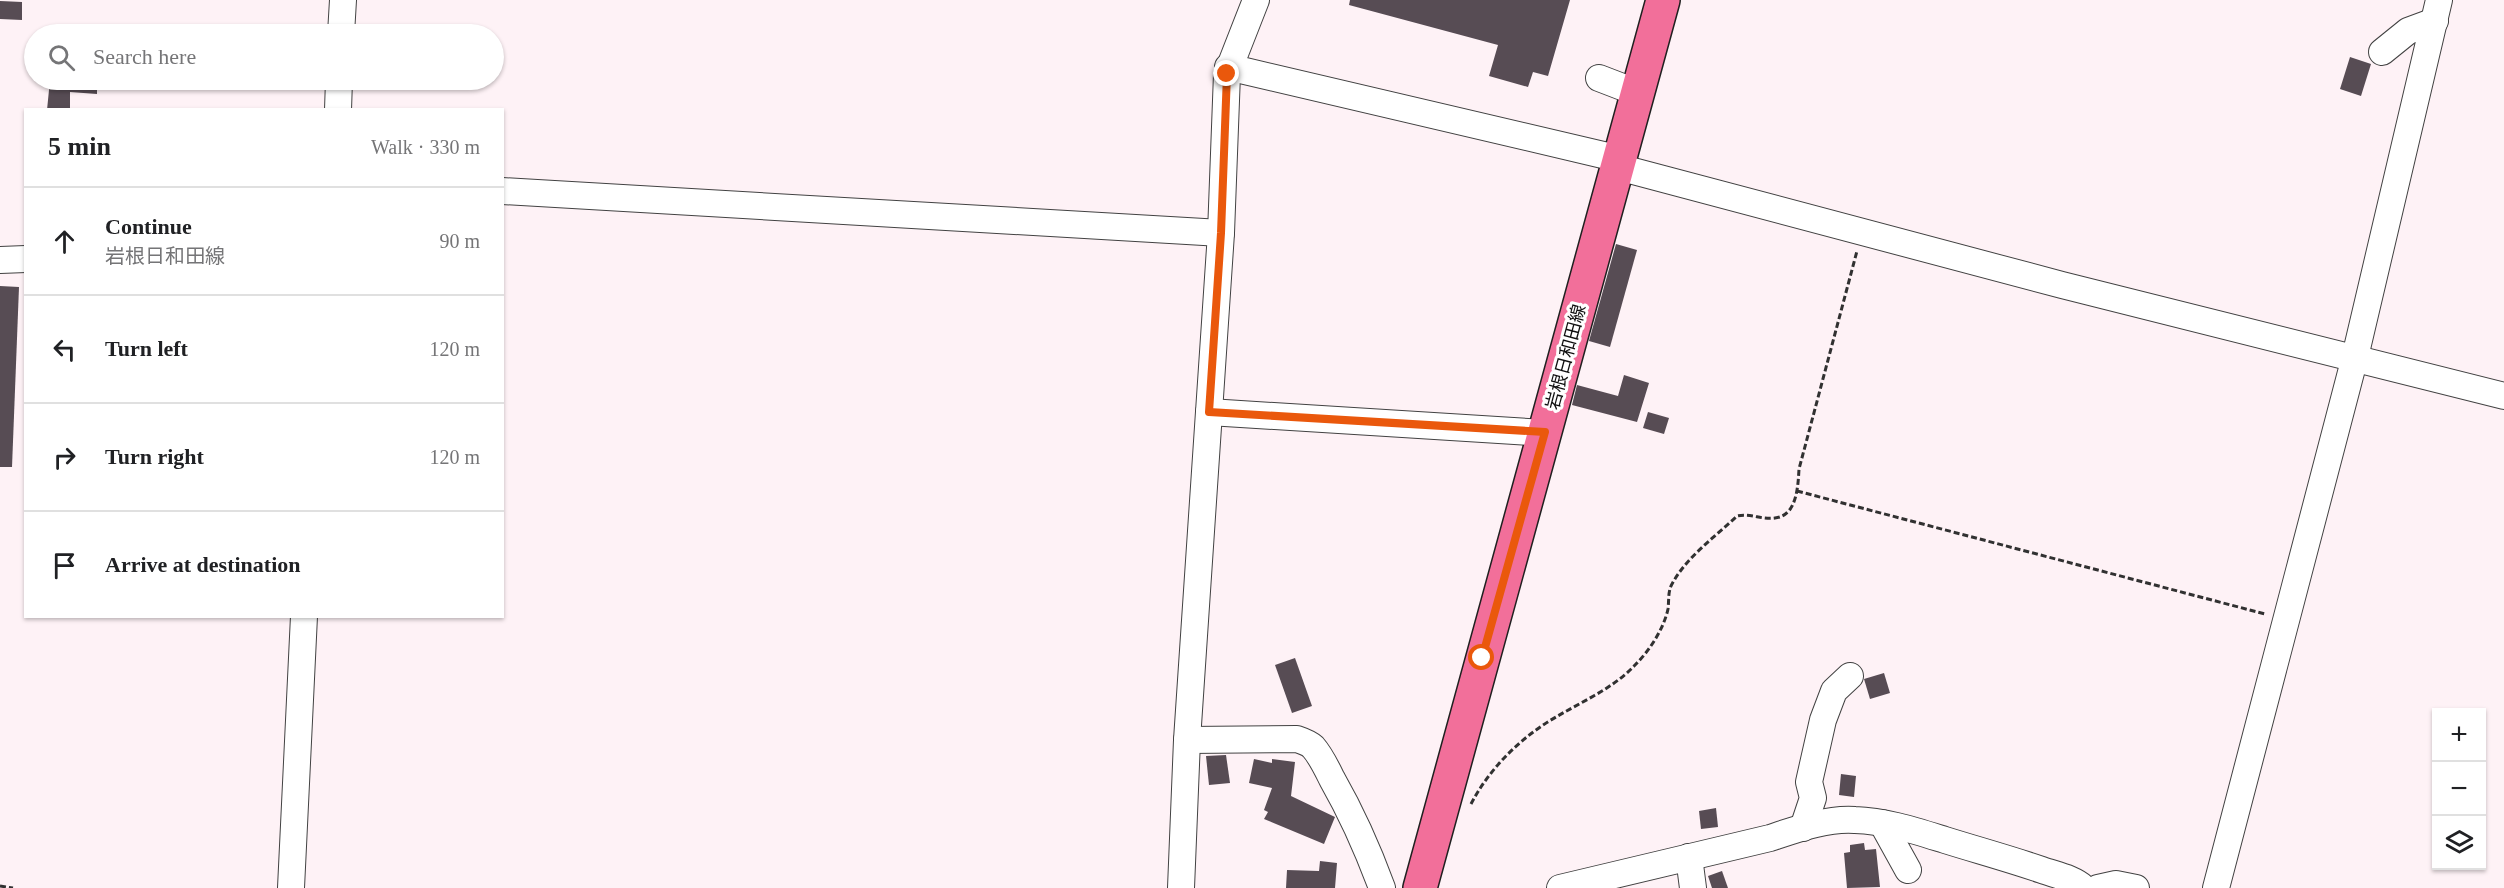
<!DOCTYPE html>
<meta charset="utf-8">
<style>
:root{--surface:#fff;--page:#f6f6f6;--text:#202124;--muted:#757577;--line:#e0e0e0}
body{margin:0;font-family:"Times New Roman","Noto Sans JP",serif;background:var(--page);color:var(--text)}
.controls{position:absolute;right:18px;bottom:18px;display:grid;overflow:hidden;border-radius:0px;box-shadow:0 2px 4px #0004}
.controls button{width:54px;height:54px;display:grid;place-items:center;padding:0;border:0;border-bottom:2px solid var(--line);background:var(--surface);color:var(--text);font:30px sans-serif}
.stop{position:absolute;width:18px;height:18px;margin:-14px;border:4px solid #ea580c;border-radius:50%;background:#fff}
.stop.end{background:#ea580c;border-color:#fff;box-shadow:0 2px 6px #0008}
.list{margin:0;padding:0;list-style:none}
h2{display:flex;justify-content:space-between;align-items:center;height:78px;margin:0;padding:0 24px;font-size:26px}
h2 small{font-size:20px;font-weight:400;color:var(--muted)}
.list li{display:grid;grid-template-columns:39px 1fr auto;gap:18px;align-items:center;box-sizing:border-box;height:108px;padding:0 24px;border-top:2px solid var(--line)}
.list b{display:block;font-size:22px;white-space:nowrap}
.list p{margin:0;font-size:20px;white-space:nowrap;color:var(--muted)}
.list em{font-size:20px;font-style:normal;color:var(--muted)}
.icon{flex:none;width:33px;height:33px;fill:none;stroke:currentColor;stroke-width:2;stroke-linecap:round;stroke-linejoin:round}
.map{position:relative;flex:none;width:2504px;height:888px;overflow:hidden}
.search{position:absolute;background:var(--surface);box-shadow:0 2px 4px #0004;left:24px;top:24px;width:480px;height:66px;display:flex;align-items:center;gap:15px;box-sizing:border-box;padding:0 21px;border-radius:33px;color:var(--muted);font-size:22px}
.panel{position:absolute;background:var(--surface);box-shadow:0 2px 4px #0004;left:24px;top:108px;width:480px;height:510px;border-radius:0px}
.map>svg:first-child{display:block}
.building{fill:#574c54}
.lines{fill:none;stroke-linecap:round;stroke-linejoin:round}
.minor-casing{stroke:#424242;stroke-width:28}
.major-casing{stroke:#202020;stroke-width:36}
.path{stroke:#313131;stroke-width:3;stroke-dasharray:6 3;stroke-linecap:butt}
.minor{stroke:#fff;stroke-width:26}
.major{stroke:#f26f9a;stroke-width:33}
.route{stroke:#ea580c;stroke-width:8}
.labels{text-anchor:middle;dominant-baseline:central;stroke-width:6;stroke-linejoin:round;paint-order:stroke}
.street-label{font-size:18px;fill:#0f0f0f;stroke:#fff}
</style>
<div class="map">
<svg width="2504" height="888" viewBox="0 0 2504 888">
<rect width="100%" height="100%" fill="#fef2f6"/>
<!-- building -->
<g class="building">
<polygon points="1350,0 1570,0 1548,76 1533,72 1528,87 1489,76 1498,45 1349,5"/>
<polygon points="0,1 22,2 22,20 0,19"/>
<polygon points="2350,57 2371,64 2361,96 2340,89"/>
<polygon points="50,80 97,80 97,94 70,92 70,110 47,110"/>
<polygon points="1616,244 1637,250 1610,347 1589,341"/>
<polygon points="0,286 19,287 12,467 0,467"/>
<polygon points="1624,375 1649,383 1637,422 1572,405 1577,385 1618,396"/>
<polygon points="1648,412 1669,418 1664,434 1643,428"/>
<polygon points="1295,658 1312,706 1292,713 1275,665"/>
<polygon points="1884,673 1890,693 1870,699 1864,679"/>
<polygon points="1226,755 1230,783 1209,785 1206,756"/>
<polygon points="1254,759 1272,763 1272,759 1295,762 1291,796 1335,817 1324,844 1264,819 1268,812 1264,810 1272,788 1249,783"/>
<polygon points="1841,774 1856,776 1854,797 1839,795"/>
<polygon points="1716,808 1718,827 1701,829 1699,811"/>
<polygon points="1864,843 1865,850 1876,849 1880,887 1847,888 1844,853 1850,852 1850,845"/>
<polygon points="1320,861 1337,863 1335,888 1286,888 1287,870 1319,871"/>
<polygon points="1722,871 1728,888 1712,888 1708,876"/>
</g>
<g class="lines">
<defs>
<g id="minor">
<polyline points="341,34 343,0"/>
<polyline points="2382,52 2408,31 2435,21"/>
<polyline points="1228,67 1620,159"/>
<polyline points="1599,78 1638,93"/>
<polyline points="338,110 339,80"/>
<polyline points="1618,167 2062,285 2504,396"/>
<polyline points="502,191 1221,233"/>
<polyline points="0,260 26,259"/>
<polyline points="1209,412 1545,433"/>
<path d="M1187 740 1297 739C1303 741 1309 743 1313 747 1321 756 1327 769 1332 779 1352 814 1368 850 1382 888"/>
<polyline points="1882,823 1908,870"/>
<polyline points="1803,828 1813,798 1809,782 1823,720 1834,691 1850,676"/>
<polyline points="1689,857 1693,888"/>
<polyline points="291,888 304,616"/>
<polyline points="1181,888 1187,740 1221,233 1227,74 1256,0"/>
<path d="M1560 888 1770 838C1797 829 1827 818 1855 820 1886 821 1916 831 1945 840 1977 850 2010 859 2042 870 2056 875 2073 878 2084 888"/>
<polyline points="2098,888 2116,884 2136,888"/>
<polyline points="2216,888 2355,357 2439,0"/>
</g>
<polyline id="major" points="1420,888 1663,0"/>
</defs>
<!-- minor casing -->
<use href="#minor" class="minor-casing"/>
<!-- major casing -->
<use href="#major" class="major-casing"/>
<!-- path -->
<g class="path">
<polyline points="1797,491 2265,614"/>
<path d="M1471 804C1489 769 1521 737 1556 717 1583 701 1614 688 1636 664 1650 650 1664 628 1668 609 1669 601 1668 593 1671 586 1685 558 1714 538 1737 516 1750 513 1762 520 1775 518 1797 516 1798 486 1799 469L1857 251"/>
<polyline points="0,886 13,888"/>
</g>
<!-- minor -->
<use href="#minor" class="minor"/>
<!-- major -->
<use href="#major" class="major"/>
</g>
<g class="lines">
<!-- route -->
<polyline class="route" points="1227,74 1221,233 1209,412 1545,432 1482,658"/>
</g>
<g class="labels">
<!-- street labels -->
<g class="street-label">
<text transform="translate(1566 357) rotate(-75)">岩根日和田線</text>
</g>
</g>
</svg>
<div class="controls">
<button>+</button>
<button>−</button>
<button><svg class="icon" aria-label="layers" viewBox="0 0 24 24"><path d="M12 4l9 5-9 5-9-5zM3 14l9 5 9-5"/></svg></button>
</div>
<div class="stop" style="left:1482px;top:658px"></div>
<div class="stop end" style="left:1227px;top:74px"></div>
<div class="search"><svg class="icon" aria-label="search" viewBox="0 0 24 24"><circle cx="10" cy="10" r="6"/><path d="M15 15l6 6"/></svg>Search here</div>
<section class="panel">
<h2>5 min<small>Walk · 330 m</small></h2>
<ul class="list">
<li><svg class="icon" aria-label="ahead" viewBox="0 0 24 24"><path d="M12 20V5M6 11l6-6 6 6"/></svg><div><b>Continue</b><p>岩根日和田線</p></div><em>90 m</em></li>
<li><svg class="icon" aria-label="left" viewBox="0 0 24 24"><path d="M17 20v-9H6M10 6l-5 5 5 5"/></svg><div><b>Turn left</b></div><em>120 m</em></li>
<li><svg class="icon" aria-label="right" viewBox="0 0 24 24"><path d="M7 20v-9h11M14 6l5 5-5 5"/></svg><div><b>Turn right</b></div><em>120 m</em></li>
<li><svg class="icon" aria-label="arrive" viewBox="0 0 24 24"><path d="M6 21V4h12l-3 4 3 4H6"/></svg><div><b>Arrive at destination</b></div></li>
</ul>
</section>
</div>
